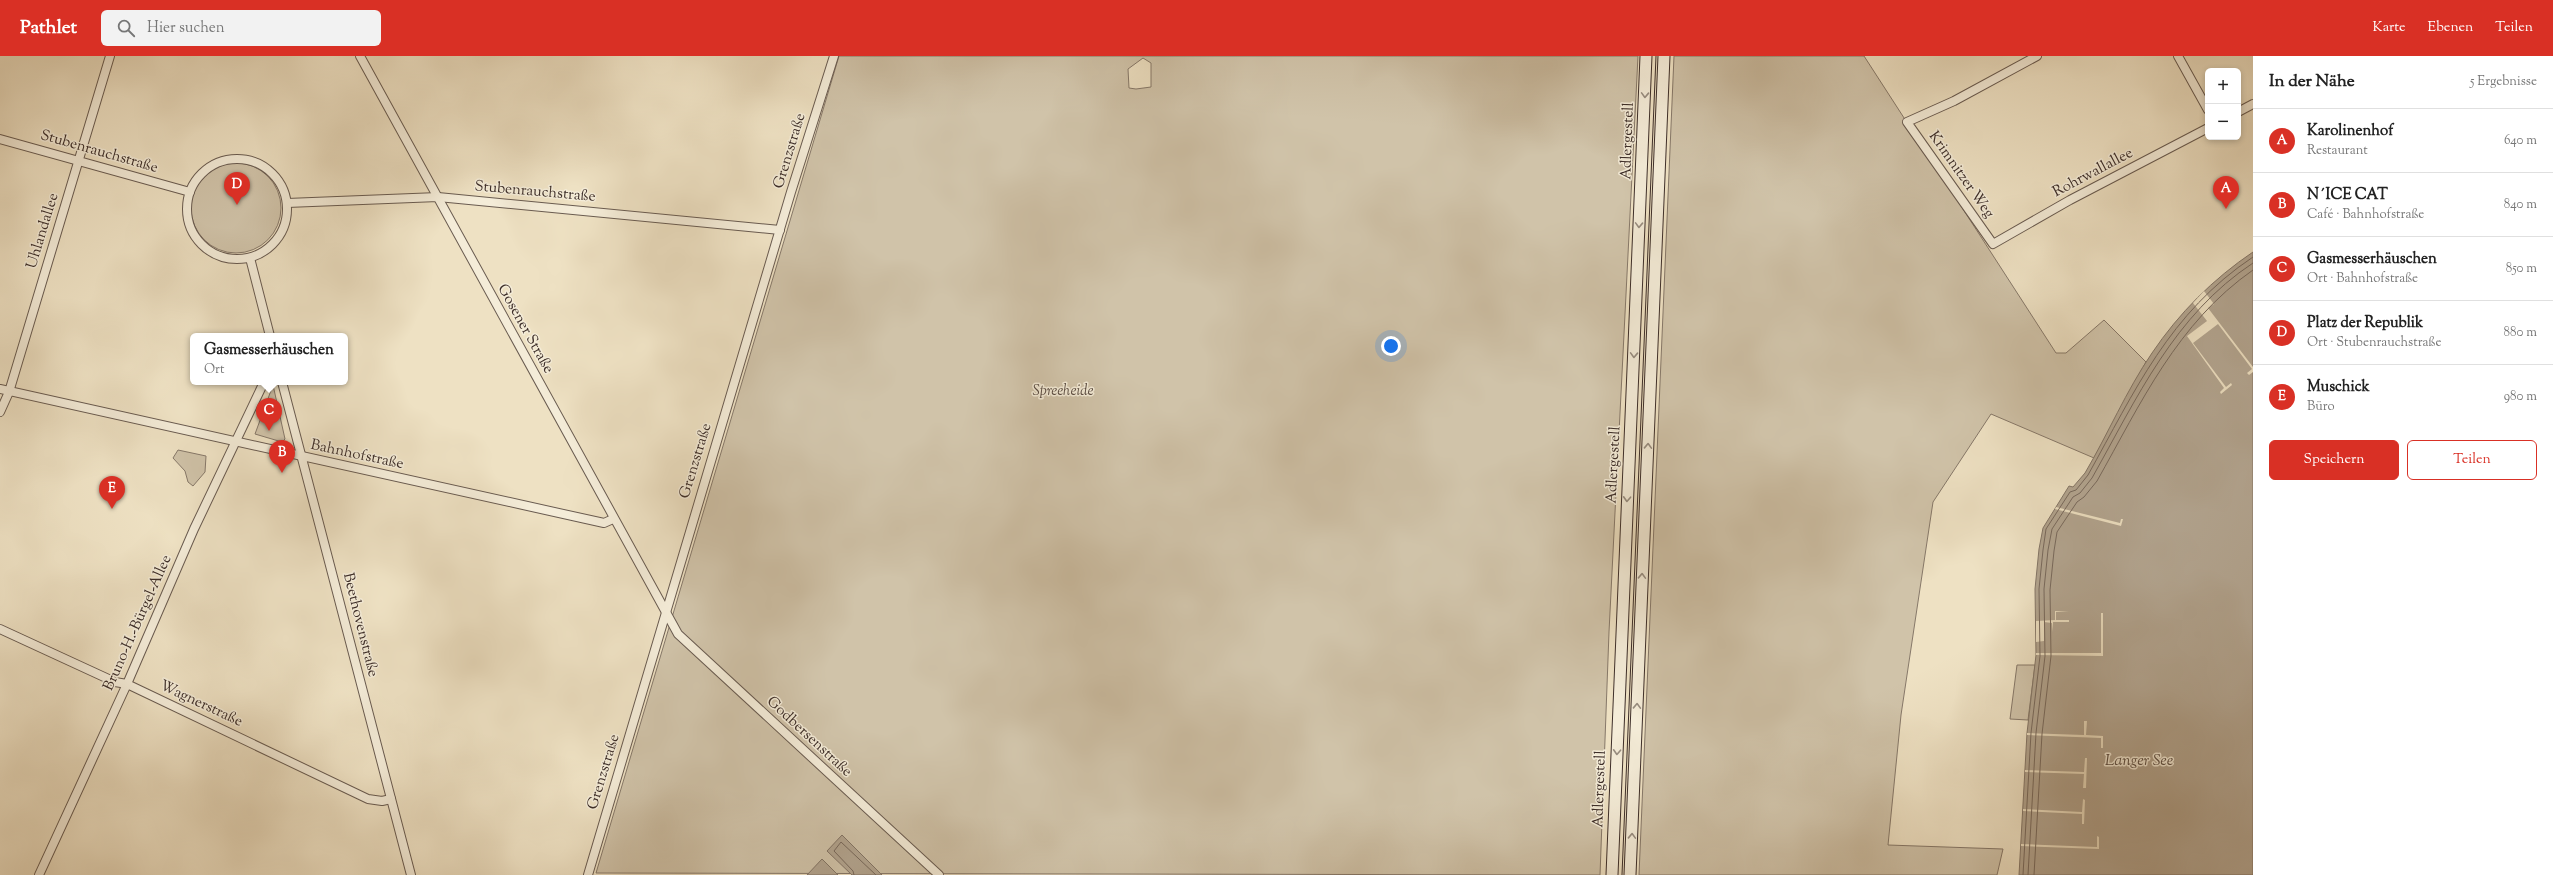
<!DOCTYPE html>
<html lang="de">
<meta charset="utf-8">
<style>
:root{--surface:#fff;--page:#f2f2f2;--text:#222;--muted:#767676;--line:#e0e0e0;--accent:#d93025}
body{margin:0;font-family:"Sorts Mill Goudy",serif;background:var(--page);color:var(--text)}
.controls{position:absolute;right:12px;top:12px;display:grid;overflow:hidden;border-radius:6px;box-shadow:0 2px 6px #0003}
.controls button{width:36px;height:36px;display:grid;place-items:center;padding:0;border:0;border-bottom:1px solid var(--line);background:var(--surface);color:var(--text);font:20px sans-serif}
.you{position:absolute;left:1391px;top:290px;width:14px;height:14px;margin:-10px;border:3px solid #fff;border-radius:50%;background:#1a73e8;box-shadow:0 0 0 6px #1a73e833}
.badge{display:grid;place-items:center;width:26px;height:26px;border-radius:50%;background:var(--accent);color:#fff;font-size:13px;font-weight:700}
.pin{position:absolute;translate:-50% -33px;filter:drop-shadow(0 1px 2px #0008)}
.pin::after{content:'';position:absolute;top:21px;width:14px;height:12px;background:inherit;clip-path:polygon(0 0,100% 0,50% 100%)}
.popup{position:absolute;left:190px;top:277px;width:158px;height:52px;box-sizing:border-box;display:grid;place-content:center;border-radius:6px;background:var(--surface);filter:drop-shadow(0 1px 3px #0005);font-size:13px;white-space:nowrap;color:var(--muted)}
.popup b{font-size:15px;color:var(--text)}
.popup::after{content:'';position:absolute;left:50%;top:100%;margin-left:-8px;border:8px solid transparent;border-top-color:var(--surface)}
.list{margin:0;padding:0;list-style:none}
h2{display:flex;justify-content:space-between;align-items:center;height:52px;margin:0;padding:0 16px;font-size:17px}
h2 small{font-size:13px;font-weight:400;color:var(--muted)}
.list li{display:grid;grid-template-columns:26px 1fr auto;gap:12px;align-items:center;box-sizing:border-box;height:64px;padding:0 16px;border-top:1px solid var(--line)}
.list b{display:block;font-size:15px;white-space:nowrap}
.list p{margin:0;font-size:13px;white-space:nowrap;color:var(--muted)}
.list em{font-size:13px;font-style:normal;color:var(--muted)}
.actions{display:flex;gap:8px;padding:12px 16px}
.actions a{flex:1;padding:9px 0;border:1px solid var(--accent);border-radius:6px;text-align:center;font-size:14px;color:var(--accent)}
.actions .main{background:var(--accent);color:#fff}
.icon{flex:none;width:22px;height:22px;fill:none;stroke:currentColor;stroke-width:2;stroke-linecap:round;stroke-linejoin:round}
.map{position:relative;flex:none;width:2253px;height:819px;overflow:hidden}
header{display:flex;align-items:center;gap:24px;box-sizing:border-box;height:56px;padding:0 20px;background:var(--accent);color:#fff}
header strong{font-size:19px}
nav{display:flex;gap:22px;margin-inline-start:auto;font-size:14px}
.search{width:280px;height:36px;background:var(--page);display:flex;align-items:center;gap:10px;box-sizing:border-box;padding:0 14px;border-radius:6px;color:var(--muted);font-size:15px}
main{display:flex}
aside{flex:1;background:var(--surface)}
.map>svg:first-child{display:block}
.green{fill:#d0c3a9;stroke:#867869;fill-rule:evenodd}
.water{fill:#b2a48f;stroke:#837566}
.pier{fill:#eee1c3}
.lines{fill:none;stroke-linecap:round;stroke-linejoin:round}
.shore{stroke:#78695c;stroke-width:1}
.minor-casing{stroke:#695b50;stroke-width:10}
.secondary-casing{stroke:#3d2e29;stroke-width:13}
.minor{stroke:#f4ecd8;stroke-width:8}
.secondary{stroke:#f4ecd8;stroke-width:11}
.tram{stroke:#3d2e29;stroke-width:1}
.oneway{stroke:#988d80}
.labels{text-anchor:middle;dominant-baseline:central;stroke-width:3;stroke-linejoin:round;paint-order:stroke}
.street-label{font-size:15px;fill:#3d2e29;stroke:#f4ecd8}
.park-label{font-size:15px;font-style:italic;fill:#5a4c43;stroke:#f4ecd8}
.water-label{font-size:16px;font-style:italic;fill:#5a4c42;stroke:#f4ecd8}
</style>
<header>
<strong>Pathlet</strong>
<div class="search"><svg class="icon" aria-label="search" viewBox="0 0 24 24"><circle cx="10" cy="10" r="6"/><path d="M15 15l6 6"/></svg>Hier suchen</div>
<nav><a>Karte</a><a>Ebenen</a><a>Teilen</a></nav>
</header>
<main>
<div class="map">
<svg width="2253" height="819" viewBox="0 0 2253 819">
<rect width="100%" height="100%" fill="#eee1c3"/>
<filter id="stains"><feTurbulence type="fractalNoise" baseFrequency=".005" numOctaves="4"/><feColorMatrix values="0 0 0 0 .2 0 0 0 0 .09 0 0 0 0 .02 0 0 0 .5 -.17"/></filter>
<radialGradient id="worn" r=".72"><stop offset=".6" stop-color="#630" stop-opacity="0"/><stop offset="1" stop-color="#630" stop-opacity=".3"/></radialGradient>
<!-- green -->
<g class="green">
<path d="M839 0H1638L1609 576 1600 819 596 817ZM1143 2 1151 7V31L1136 33 1129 32 1128 13Z"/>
<polygon points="1674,0 1864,0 2056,297 2066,297 2104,264 2146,306 2094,402 1991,358 1933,446 1901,659 1888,789 2003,793 1997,819 1639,819"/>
<circle cx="236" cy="152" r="45"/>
<polygon points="273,329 285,383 282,386 255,378"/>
<polygon points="178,394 206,400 205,416 193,430 188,426 185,415 173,402"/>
<polygon points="2017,609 2035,609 2028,664 2010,663"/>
</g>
<!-- water -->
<g class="water">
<path d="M2253 196V819H2019L2027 677 2036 599 2035 533 2039 493 2043 472 2069 430 2073 431 2085 417C2108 378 2126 335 2152 297 2179 257 2213 223 2253 196Z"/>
<polygon points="842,779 882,819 852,819 827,795"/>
<polygon points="822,803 838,819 807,819"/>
</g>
<!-- pier -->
<g class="pier">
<polygon points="2204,235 2214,248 2208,252 2253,311 2253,316 2249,319 2247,317 2252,313 2218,268 2193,287 2226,331 2231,327 2232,329 2221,338 2220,336 2224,332 2187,280 2207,265 2193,247"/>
<polygon points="2056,451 2120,467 2121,463 2123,463 2121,470 2055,453"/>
<polygon points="2055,555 2069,555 2056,556 2056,564 2069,564 2069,566 2053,566 2053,576 2052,567 2044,566 2044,585 2036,586 2036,565 2055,564"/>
<polygon points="2101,557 2103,557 2103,600 2036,599 2036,597 2101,597"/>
<polygon points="2084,665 2087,665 2086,679 2103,680 2103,692 2101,692 2101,682 2027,679 2027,677 2084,679"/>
<polygon points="2085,702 2087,702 2086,732 2083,732 2084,718 2025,716 2025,714 2084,716"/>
<polygon points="2083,743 2085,744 2084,768 2082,768 2082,758 2023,755 2023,753 2082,756"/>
<polygon points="2097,780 2099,781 2099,793 2021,790 2021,788 2097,791"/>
</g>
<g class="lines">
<!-- shore -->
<g class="shore">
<polyline points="854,819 853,815 834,795 841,786 876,819"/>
<path d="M2023 819 2031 677 2040 600 2039 533 2043 494 2046 473 2070 436 2076 434 2088 419C2135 335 2169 257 2253 201"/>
<path d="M2028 819 2036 677 2045 600 2044 533 2048 494 2052 473 2073 441 2080 437 2092 422C2137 342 2174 259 2253 207"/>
<path d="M2034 819 2042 678 2051 600 2050 534 2054 495 2057 476 2077 446 2084 441 2097 425C2141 347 2177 267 2253 214"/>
</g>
<defs>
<g id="minor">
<polyline points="360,0 678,578 939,819"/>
<polyline points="2037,0 1954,45 1907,66 1993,188 2070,144 2208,72"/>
<polyline points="2178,0 2208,54"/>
<polyline points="2238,56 2253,48"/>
<polyline points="0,83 190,136"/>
<circle cx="237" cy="153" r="50"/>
<polyline points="287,147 438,141 780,174"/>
<polyline points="250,202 270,280"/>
<polyline points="282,326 411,819"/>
<polyline points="0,333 604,467 613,463"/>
<polyline points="0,356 9,336 110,0"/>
<polyline points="0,573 115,626 127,628 368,743 382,745 391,743"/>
<polyline points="39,819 127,628 194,473 264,326"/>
<polyline points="588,819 791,136 834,0"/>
</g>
<g id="secondary">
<polyline points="1612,819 1646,0"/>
<polyline points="1630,819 1664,0"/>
</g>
</defs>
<!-- minor casing -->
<use href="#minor" class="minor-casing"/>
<!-- secondary casing -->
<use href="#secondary" class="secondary-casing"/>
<!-- minor -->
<use href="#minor" class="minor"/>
<!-- secondary -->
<use href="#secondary" class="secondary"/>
<!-- tram -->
<polyline class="tram" points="1622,819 1656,0"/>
</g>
<!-- one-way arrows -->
<defs><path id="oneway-chevron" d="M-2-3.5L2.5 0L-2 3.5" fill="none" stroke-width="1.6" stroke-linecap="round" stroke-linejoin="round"/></defs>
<g class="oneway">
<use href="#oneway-chevron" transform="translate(1645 39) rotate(92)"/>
<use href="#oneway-chevron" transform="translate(1639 169) rotate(92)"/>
<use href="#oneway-chevron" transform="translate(1634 299) rotate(92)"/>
<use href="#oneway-chevron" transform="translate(1648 390) rotate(-88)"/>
<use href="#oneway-chevron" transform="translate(1627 443) rotate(93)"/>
<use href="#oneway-chevron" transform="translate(1642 520) rotate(-88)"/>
<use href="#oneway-chevron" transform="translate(1637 650) rotate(-88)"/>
<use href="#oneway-chevron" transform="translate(1617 696) rotate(93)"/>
<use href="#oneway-chevron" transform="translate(1632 780) rotate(-88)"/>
</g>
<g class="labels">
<!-- street labels -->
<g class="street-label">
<text transform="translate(1628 85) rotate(-88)">Adlergestell</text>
<text transform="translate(790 95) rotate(-73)">Grenzstraße</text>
<text transform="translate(99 96) rotate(16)">Stubenrauchstraße</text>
<text transform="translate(2093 117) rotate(-28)">Rohrwallallee</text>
<text transform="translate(1961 119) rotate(55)">Krimnitzer Weg</text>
<text transform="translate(535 136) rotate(5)">Stubenrauchstraße</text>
<text transform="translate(43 175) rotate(-73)">Uhlandallee</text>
<text transform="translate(525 273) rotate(61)">Gosener Straße</text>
<text transform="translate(357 399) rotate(12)">Bahnhofstraße</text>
<text transform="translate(696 405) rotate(-73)">Grenzstraße</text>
<text transform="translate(1614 409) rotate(-87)">Adlergestell</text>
<text transform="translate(138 567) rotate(-66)">Bruno-H.-Bürgel-Allee</text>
<text transform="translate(360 569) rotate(76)">Beethovenstraße</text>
<text transform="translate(201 648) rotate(25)">Wagnerstraße</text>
<text transform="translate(809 681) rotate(43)">Godbersenstraße</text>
<text transform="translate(604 716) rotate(-73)">Grenzstraße</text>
<text transform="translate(1600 733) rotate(-88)">Adlergestell</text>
</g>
<!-- park labels -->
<g class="park-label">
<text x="1063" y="335">Spreeheide</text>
</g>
<!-- water labels -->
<g class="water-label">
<text x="2139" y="705">Langer See</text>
</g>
</g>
<rect width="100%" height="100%" filter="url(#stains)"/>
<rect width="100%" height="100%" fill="url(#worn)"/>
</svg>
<div class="controls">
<button>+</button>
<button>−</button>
</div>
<div class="you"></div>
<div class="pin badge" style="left:2226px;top:153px">A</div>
<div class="pin badge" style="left:282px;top:417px">B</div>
<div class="pin badge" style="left:269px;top:375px">C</div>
<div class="popup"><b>Gasmesserhäuschen</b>Ort</div>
<div class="pin badge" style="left:237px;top:149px">D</div>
<div class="pin badge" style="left:112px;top:453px">E</div>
</div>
<aside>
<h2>In der Nähe<small>5 Ergebnisse</small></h2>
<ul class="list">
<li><span class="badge">A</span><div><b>Karolinenhof</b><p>Restaurant</p></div><em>640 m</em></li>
<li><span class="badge">B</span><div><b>N´ICE CAT</b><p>Café · Bahnhofstraße</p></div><em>840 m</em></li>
<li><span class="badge">C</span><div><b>Gasmesserhäuschen</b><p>Ort · Bahnhofstraße</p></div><em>850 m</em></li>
<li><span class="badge">D</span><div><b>Platz der Republik</b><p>Ort · Stubenrauchstraße</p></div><em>880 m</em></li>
<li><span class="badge">E</span><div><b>Muschick</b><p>Büro</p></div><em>980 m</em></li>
</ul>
<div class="actions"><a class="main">Speichern</a><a>Teilen</a></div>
</aside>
</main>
